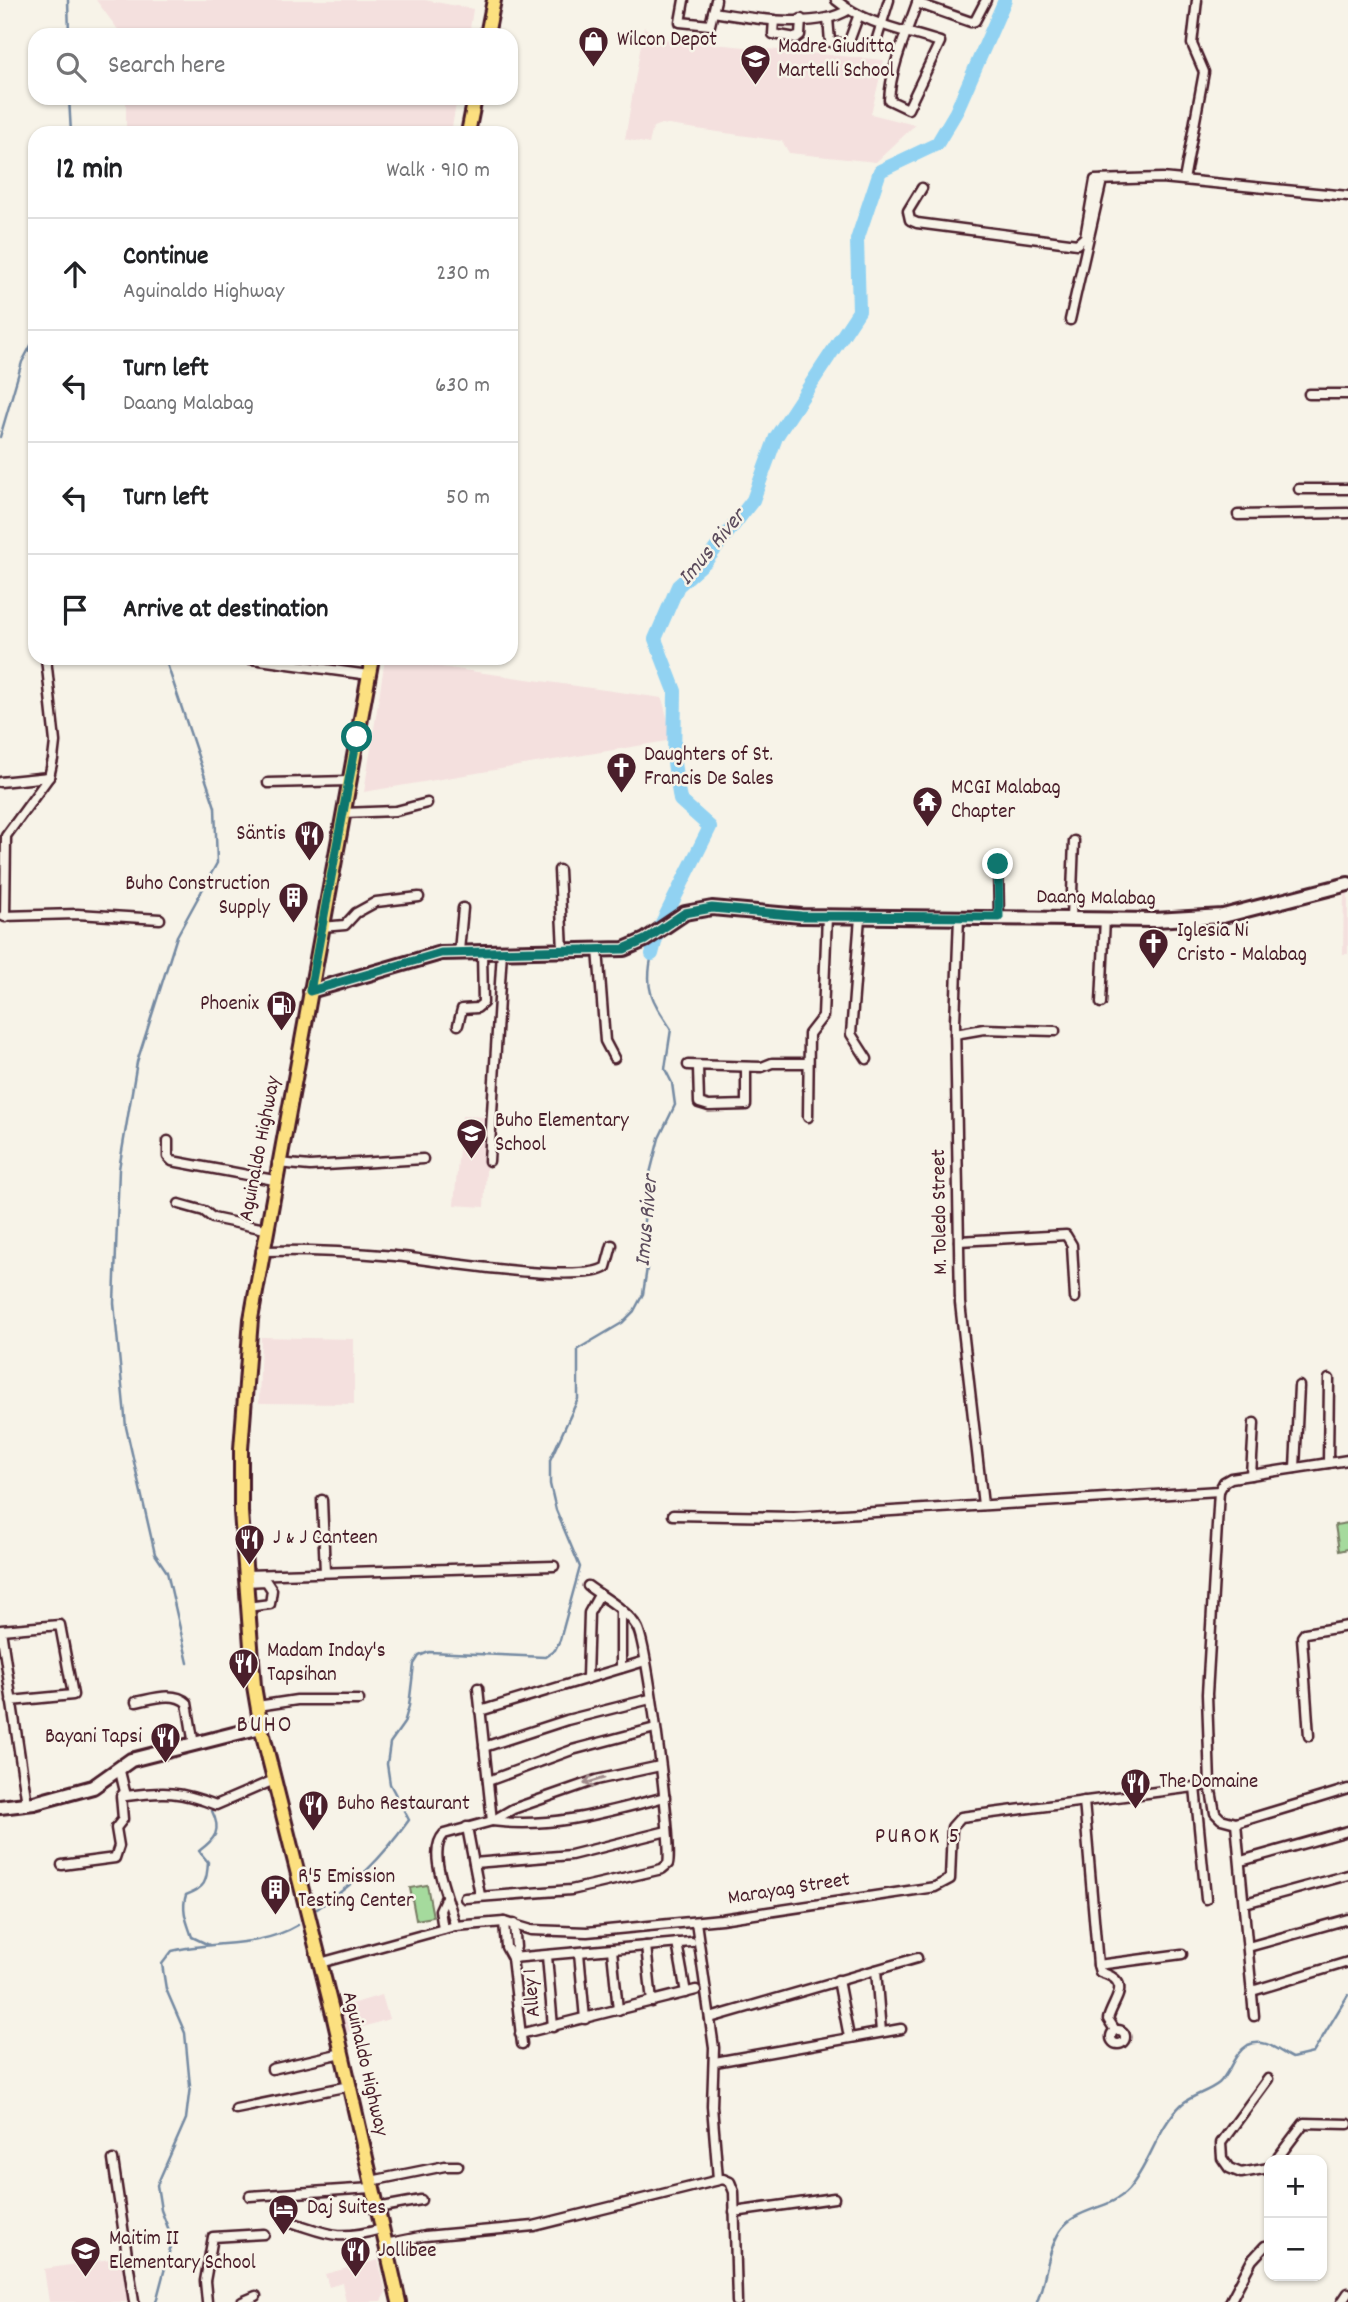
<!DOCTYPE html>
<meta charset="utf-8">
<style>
:root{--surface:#fff;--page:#f2f2f2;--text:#202124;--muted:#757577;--line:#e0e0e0}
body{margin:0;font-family:Dekko,sans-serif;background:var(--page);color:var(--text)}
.controls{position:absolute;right:21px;bottom:21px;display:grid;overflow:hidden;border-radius:14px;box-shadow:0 2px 5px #0004}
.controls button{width:63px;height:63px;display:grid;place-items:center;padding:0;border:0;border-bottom:2px solid var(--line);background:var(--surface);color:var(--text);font:35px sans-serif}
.stop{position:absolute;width:21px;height:21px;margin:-16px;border:5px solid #0f766e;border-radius:50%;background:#fff}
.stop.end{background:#0f766e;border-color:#fff;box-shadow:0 2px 7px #0008}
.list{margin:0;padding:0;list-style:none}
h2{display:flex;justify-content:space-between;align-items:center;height:91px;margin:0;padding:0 28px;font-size:30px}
h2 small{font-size:23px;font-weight:400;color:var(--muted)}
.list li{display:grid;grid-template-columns:46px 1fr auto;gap:21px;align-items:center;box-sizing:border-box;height:112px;padding:0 28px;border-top:2px solid var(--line)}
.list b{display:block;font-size:26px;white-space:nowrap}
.list p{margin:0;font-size:23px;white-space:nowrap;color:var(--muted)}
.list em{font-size:23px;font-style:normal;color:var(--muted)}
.icon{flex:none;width:38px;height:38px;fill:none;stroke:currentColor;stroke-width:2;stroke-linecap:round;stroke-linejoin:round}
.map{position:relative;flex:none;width:1348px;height:2302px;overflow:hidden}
.search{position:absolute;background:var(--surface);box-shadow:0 2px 5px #0004;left:28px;top:28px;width:490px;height:77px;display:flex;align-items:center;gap:18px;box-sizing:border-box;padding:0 24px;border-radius:21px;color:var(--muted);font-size:26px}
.panel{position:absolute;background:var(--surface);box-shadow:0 2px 5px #0004;left:28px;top:126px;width:490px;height:539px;border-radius:21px}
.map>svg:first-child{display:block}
.built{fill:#f4e0de}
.green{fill:#a5da9d;stroke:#787c64;stroke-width:2}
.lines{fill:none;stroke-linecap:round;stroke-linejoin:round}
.stream{stroke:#758aa2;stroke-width:2.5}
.river{stroke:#91d2f2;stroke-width:14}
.street-casing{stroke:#4a1f2b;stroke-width:13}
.secondary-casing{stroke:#4a1f2b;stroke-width:18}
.primary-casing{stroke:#4a1f2b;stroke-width:18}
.street{stroke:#f7f3e8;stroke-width:8}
.secondary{stroke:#f7f3e8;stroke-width:12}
.primary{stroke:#fce080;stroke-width:12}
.oneway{stroke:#a0898a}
.route{stroke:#0f766e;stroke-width:9}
.labels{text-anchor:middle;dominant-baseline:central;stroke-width:5;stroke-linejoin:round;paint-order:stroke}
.poi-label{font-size:21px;fill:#4a1f2b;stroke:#f7f3e8;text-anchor:start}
.street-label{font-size:21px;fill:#4a1f2b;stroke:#f7f3e8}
.water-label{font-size:23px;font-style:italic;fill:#5c4c5d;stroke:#f7f3e8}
.neighbourhood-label{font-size:23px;letter-spacing:2px;fill:#4a1f2b;stroke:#f7f3e8}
.quarter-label{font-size:24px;letter-spacing:2px;fill:#4a1f2b;stroke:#f7f3e8}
</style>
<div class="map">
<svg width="1348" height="2302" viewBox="0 0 1348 2302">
<rect width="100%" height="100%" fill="#f7f3e8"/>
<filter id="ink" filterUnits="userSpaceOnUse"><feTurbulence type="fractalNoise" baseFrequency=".0143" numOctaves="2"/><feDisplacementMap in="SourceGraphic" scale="14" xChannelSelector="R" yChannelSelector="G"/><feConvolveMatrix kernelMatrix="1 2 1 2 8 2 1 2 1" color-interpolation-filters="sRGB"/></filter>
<g filter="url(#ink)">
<!-- built -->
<g class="built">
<polygon points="96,0 425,0 473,9 469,35 122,35"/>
<polygon points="644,27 660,39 884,60 871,114 915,125 876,162 789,153 782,141 661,124 653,127 649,144 625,139"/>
<polygon points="126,98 457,98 451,133 126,133"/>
<polygon points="385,659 662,698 673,740 364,792"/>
<polygon points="1348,887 1348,954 1343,954 1344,888"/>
<polygon points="462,1116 489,1117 484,1207 454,1205"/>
<polygon points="261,1337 354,1339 354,1404 259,1403"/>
<polygon points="382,1995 389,2019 344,2033 337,2008"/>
<polygon points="123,2257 130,2302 49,2302 44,2269"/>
<polygon points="378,2260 386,2292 381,2301 346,2302 342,2283 329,2287 325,2274"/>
</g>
<!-- green -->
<g class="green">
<polygon points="1348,1523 1348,1549 1339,1551 1335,1525"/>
<polygon points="427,1885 433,1917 416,1920 410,1888"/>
</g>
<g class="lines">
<!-- stream -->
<g class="stream">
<polyline points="68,0 69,35"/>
<polyline points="69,98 71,133"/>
<polyline points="0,437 22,362 35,338"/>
<polyline points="165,658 215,807 217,863 177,936 137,1062 119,1169 114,1303 126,1427 155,1554 167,1572 188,1663"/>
<path d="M317 1909C360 1879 378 1863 409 1820L390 1784 387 1764 390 1743 404 1723 409 1706 414 1664 419 1656 429 1652 545 1657 555 1650 560 1640 580 1567 556 1510 550 1484V1460L578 1399V1349L622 1323 634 1311 643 1294 647 1268 643 1238 646 1189 659 1138 675 1105 672 1083 665 1069 671 1029C652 1000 644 990 652 954"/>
<path d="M209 1945 192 1937C187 1922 181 1910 186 1895 205 1888 207 1882 208 1862L199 1851C215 1839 222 1831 212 1811"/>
<path d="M156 2302 171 2245 170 2233 161 2210 157 2185 186 2119 190 2086 185 2033 166 1989 162 1964 172 1951C216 1940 257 1949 298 1925"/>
<path d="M1037 2302C1046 2279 1047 2252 1060 2231 1076 2207 1110 2210 1128 2190 1150 2165 1156 2129 1182 2104 1192 2095 1208 2092 1219 2083 1230 2072 1234 2053 1248 2045 1265 2037 1278 2051 1292 2058L1313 2053 1348 1995"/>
</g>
<!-- river -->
<polyline class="river" points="652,954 658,931 710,827 680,800 674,763 675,691 655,639 678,586 706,561 753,500 776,437 859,311 857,240 880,171 937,144 956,112 1005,0"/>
<defs>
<g id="street">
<polyline points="684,0 680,22 710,25 716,0"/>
<path d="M836 0C866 25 904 30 940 42L908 109 889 100C891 66 907 32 918 0"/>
<polyline points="917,3 971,22 975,21 986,0"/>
<path d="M713 12C749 18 816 30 848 10"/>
<polyline points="828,18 830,42 848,44 858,17"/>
<polyline points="774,20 773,34 796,38 800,35 801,19"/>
<polyline points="875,45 889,0"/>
<polyline points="1184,180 1204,72 1192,44 1197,0"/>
<polyline points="922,188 908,211 910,220 917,223 1077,244 1085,237 1095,180 1162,178 1348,196"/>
<polyline points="1070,320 1102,180"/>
<polyline points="1309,394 1348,394"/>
<polyline points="1299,489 1348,489"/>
<polyline points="1238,515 1348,513"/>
<polyline points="245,658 369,675"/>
<polyline points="0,782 49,777"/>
<polyline points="268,783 349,781"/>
<polyline points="343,813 396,811 427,803"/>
<polyline points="998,864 999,917"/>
<polyline points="559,870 563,950"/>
<polyline points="3,916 77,914 160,919"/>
<polyline points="5,917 6,836 49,777 53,759 55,742 46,658"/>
<polyline points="860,917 851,1034 867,1059"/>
<polyline points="959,917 955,1022 960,1303 983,1505"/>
<polyline points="1071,918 1074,841"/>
<polyline points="322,927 345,925 356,913 376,902 419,897"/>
<polyline points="598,949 605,1041 614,1058"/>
<polyline points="459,951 463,908"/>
<polyline points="1101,1003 1105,918"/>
<polyline points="458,1025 462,1009 477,1008 483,1003 482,952"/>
<polyline points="955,1034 984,1029 1055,1031"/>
<polyline points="688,1065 762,1067 772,1063 808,1063"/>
<polyline points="698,1067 699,1103 709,1106 746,1105 746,1067"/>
<polyline points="808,1117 809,1034 823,1016 827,916"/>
<polyline points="168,1141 168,1157 172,1161 274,1180"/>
<polyline points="489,1161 502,951"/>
<polyline points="277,1163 310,1166 423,1159"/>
<polyline points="179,1204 204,1211 213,1218 265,1229"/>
<polyline points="959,1241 1066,1235 1072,1245 1075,1298"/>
<path d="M261 1251C306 1250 350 1252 395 1256 432 1260 581 1285 606 1267L612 1245"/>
<polyline points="1328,1463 1329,1379"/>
<polyline points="1295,1468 1299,1386"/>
<polyline points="1251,1475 1254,1423"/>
<polyline points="1219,1491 1207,1694 1210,1785 1215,1813 1221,1819 1236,1823 1348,1789"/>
<polyline points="322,1500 325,1572"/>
<polyline points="673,1515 794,1517 1219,1491 1224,1482 1231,1478 1348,1460"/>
<polyline points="244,1575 554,1566"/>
<polyline points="245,1582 266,1581 272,1590 270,1604 247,1607"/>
<polyline points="621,1668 621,1610"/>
<polyline points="587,1677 589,1613 599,1595"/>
<polyline points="478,1688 492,1821"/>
<polyline points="11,1701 73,1695 60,1625 1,1630 27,1804"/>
<path d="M136 1702C152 1699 174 1691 187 1703L194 1745"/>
<polyline points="264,1705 297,1700 359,1700"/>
<polyline points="480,1711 645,1661"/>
<polyline points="1309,1736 1302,1637 1305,1633 1348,1626"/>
<polyline points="484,1747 567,1720 650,1699"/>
<path d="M119 1767 126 1796C164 1791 180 1791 216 1805L274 1780"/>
<polyline points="488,1781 572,1750 655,1728"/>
<polyline points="1195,1787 1206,1899"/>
<polyline points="1084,1801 1098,1965 1182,1954"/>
<path d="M492 1821C552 1829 607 1812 665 1797"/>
<polyline points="1236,1823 1254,2016"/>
<polyline points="467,1827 480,1895"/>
<polyline points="1241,1861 1348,1831"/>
<polyline points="474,1863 571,1855 667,1831"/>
<polyline points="62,1865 115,1858 119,1846 116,1828 123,1819 121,1796 125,1792"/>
<path d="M465 1898 571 1890 662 1869 668 1864C673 1846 647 1641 637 1627 626 1609 604 1598 588 1586"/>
<polyline points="1245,1903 1348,1875"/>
<polyline points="504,1922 506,1947 512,1958 522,2044"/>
<polyline points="696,1922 714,2048 712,2106 718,2179"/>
<path d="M455 1926C452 1903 425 1854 444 1834L492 1821 513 1809 596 1780 660 1766"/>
<polyline points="443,1929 440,1910 445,1899"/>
<polyline points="677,1943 686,1993"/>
<polyline points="646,1946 652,2002"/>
<polyline points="1248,1947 1348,1919"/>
<polyline points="612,1950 618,2010"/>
<polyline points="579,1953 585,2019"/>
<polyline points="547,1956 553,2027"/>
<polyline points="512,1958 691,1942"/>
<polyline points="512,1958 516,1947 514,1924"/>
<polyline points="320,1963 455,1926 504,1922 531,1930 587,1932 721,1919 935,1887 950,1879 952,1827 961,1817 1210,1785"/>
<path d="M1098 1965 1100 1972C1134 1982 1114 1998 1108 2019L1115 2030"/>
<polyline points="876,1970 881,2032"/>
<polyline points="838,1980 849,2037"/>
<polyline points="1252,1991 1348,1962"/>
<polyline points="710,2018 917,1958"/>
<circle cx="1118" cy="2037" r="7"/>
<polyline points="520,2034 696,1990"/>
<polyline points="715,2062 901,2029"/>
<polyline points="272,2069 342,2053"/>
<polyline points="1268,2079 1221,2143 1222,2158 1229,2168 1241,2173 1269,2168"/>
<polyline points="236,2109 349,2086"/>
<polyline points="113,2160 134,2302"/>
<polyline points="1276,2160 1304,2123 1348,2124"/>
<polyline points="371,2181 445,2166 458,2166"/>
<polyline points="250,2196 372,2188"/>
<polyline points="377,2208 421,2200"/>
<polyline points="734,2212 834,2198"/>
<path d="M284 2220C328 2233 333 2242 382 2229"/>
<polyline points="385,2244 425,2236 534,2226 723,2179 730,2182 734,2192 737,2302"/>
<polyline points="207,2302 205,2281 213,2237 264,2234"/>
<polyline points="242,2302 256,2296"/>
<polyline points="1230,2302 1252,2260 1265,2246"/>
<polyline points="1342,2302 1348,2293"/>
</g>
<g id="secondary">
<polyline points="310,991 441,953 624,949 645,940 685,913 712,908 801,916 1155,920 1223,916 1348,884"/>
<polyline points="0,1807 34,1803 93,1787 131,1760 261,1727"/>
</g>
<g id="primary">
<polyline points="487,35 494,0"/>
<polyline points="468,133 475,98"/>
<polyline points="372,658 251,1319 241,1449 241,1512 254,1686 261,1727 333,2014 399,2302"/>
</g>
</defs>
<!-- street casing -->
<use href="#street" class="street-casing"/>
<!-- secondary casing -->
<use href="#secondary" class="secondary-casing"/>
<!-- primary casing -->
<use href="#primary" class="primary-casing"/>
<!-- street -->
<use href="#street" class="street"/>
<!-- secondary -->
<use href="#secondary" class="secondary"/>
<!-- primary -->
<use href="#primary" class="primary"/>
</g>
<!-- one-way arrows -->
<defs><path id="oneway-shaft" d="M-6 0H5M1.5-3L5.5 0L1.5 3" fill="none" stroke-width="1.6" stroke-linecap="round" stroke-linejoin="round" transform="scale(1.75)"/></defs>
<use class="oneway" href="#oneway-shaft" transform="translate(594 1781) rotate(164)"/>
</g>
<g class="lines" filter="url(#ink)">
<!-- route -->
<polyline class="route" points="357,737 310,991 441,953 624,949 645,940 685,913 712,908 801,916 999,917 998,864"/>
</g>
<!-- icons -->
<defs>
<symbol id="shop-pin" viewBox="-11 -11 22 30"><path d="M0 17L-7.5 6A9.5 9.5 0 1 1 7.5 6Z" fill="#4a1f2b" stroke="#f7f3e8"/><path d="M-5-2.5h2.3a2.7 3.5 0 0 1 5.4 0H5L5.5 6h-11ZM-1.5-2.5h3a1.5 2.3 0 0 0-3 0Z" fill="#fff"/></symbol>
<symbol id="school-pin" viewBox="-11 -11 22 30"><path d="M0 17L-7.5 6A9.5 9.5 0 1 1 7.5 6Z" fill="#4a1f2b" stroke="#f7f3e8"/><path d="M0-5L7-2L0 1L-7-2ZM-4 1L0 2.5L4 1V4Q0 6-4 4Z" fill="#fff"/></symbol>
<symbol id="church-pin" viewBox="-11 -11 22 30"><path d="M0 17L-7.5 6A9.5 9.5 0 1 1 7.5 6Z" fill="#4a1f2b" stroke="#f7f3e8"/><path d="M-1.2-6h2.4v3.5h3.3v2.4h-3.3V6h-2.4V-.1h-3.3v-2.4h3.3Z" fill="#fff"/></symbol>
<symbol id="temple-pin" viewBox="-11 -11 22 30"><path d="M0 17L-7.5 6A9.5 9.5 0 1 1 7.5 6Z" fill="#4a1f2b" stroke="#f7f3e8"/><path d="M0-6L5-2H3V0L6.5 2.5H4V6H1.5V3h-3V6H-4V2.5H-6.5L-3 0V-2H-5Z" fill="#fff"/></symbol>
<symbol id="restaurant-pin" viewBox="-11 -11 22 30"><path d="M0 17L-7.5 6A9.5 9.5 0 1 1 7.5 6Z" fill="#4a1f2b" stroke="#f7f3e8"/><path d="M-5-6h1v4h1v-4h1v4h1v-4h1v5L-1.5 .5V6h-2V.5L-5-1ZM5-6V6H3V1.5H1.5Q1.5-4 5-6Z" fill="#fff"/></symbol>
<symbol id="building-pin" viewBox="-11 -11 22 30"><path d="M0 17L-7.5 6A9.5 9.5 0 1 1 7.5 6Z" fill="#4a1f2b" stroke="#f7f3e8"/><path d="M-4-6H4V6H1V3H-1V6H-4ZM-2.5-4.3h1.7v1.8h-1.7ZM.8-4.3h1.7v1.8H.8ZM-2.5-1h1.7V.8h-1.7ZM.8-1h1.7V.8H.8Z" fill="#fff"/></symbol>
<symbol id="fuel-pin" viewBox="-11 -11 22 30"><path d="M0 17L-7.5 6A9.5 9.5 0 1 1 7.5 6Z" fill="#4a1f2b" stroke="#f7f3e8"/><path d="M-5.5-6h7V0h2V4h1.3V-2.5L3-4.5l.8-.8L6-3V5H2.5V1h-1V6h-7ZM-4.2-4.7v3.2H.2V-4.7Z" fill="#fff"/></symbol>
<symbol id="hotel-pin" viewBox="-11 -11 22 30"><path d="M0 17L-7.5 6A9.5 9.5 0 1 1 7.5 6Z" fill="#4a1f2b" stroke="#f7f3e8"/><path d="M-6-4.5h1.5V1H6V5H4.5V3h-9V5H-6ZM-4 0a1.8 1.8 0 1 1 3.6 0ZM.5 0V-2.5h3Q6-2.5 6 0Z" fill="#fff"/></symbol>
</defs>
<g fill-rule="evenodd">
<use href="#shop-pin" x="576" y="24" width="35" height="47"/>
<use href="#school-pin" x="738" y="42" width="35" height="47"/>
<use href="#church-pin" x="604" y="750" width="35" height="47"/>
<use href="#temple-pin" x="910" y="784" width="35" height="47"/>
<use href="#restaurant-pin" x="292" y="818" width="35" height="47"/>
<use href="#building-pin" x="276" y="880" width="35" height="47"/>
<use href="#church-pin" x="1136" y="926" width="35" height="47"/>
<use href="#fuel-pin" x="264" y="988" width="35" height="47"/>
<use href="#school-pin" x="454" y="1116" width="35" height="47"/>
<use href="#restaurant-pin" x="232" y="1522" width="35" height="47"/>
<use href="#restaurant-pin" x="226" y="1646" width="35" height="47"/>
<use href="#restaurant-pin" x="148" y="1720" width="35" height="47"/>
<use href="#restaurant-pin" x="1118" y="1766" width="35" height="47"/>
<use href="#restaurant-pin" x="296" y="1788" width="35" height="47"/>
<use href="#building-pin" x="258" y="1872" width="35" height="47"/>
<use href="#hotel-pin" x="266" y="2192" width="35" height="47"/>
<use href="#school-pin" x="68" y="2234" width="35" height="47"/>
<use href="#restaurant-pin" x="338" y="2234" width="35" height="47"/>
</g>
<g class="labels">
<!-- poi labels -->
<g class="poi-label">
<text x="617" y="41">Wilcon Depot</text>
<text x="778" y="48">Madre Giuditta<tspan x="778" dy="24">Martelli School</tspan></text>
<text x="644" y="756">Daughters of St.<tspan x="644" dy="24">Francis De Sales</tspan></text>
<text x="951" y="789">MCGI Malabag<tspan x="951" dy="24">Chapter</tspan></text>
<text x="286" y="835" text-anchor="end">Säntis</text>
<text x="270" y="885" text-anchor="end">Buho Construction<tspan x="270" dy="24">Supply</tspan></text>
<text x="1177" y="932">Iglesia Ni<tspan x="1177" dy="24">Cristo - Malabag</tspan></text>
<text x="259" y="1005" text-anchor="end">Phoenix</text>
<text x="495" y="1122">Buho Elementary<tspan x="495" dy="24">School</tspan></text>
<text x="273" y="1539">J &amp; J Canteen</text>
<text x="267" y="1652">Madam Inday's<tspan x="267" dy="24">Tapsihan</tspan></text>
<text x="142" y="1738" text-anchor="end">Bayani Tapsi</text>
<text x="1159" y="1783">The Domaine</text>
<text x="337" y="1805">Buho Restaurant</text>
<text x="298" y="1878">R'5 Emission<tspan x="298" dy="24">Testing Center</tspan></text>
<text x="307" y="2209">Daj Suites</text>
<text x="109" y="2240">Maitim II<tspan x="109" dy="24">Elementary School</tspan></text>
<text x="378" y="2252">Jollibee</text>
</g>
<!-- street labels -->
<g class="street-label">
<text transform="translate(1096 899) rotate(1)">Daang Malabag</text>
<text transform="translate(261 1149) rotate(-79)">Aguinaldo Highway</text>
<text transform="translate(941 1212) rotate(-91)">M. Toledo Street</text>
<text transform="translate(789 1890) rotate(-9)">Marayag Street</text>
<text transform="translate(533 1993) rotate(-95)">Alley 1</text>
<text transform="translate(364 2064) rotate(77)">Aguinaldo Highway</text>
</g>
<!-- water labels -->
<g class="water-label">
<text transform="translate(713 548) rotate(-50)">Imus River</text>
<text transform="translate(648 1221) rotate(-85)">Imus River</text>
</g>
<!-- neighbourhood labels -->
<g class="neighbourhood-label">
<text x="918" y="1837">PUROK 5</text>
</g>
<!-- quarter labels -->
<g class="quarter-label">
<text x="265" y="1726">BUHO</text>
</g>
</g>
</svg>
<div class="controls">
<button>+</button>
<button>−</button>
</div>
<div class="stop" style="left:357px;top:737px"></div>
<div class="stop end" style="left:998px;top:864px"></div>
<div class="search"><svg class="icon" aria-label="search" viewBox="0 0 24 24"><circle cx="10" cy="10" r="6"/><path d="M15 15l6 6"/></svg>Search here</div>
<section class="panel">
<h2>12 min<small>Walk · 910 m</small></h2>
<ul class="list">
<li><svg class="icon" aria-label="ahead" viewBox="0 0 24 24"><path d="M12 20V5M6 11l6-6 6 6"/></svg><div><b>Continue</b><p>Aguinaldo Highway</p></div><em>230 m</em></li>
<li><svg class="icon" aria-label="left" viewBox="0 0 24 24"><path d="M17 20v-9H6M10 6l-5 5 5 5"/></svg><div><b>Turn left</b><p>Daang Malabag</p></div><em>630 m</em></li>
<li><svg class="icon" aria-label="left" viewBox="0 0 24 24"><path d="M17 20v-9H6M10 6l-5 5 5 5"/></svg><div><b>Turn left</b></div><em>50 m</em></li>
<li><svg class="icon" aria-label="arrive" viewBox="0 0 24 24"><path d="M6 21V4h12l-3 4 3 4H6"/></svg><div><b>Arrive at destination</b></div></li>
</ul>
</section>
</div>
